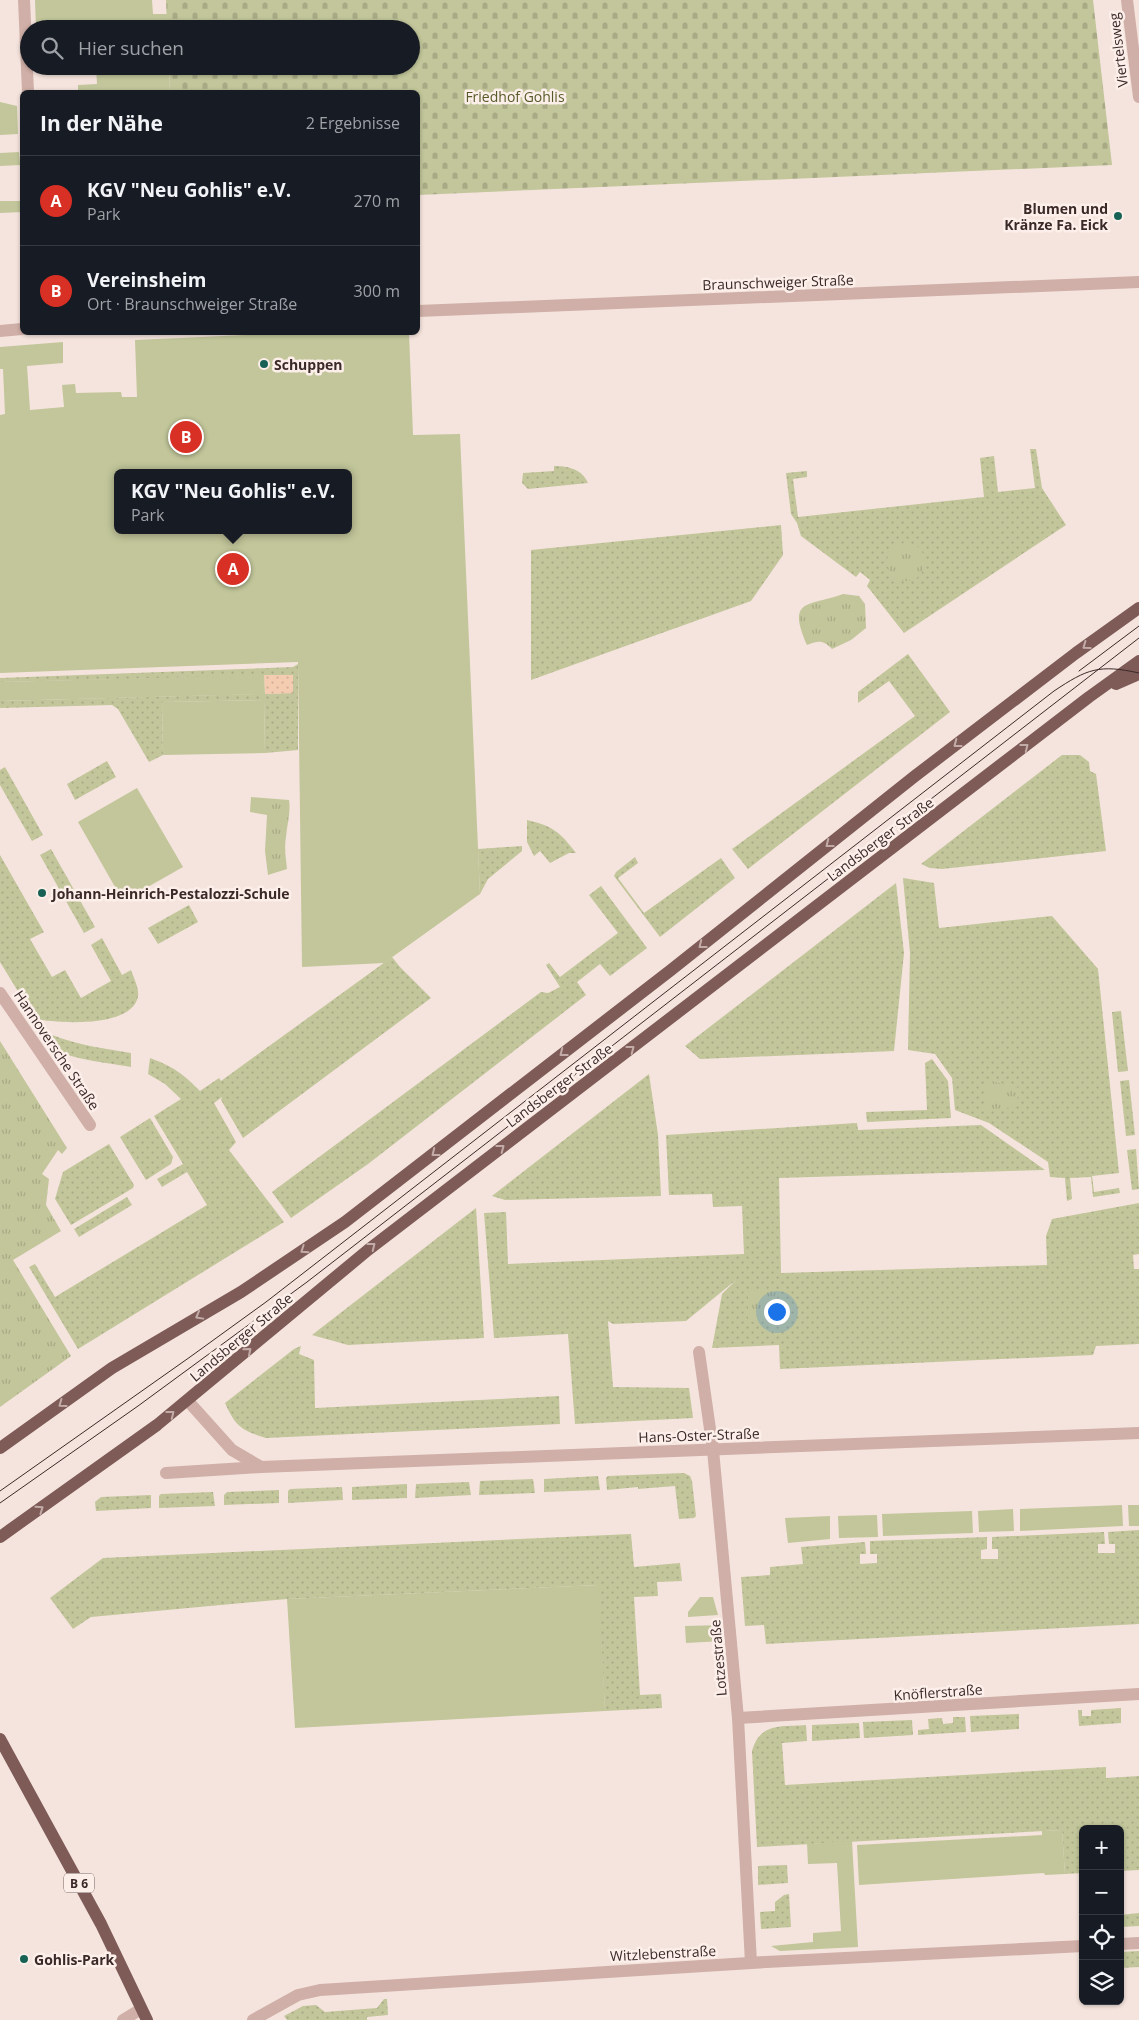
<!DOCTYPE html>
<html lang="de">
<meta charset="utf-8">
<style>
:root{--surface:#171b24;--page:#242831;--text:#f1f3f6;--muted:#9ea1a6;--line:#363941;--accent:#d93025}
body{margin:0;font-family:"Open Sans",sans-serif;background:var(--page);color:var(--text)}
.controls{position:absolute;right:15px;bottom:15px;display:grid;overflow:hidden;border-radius:8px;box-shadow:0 1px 4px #0004}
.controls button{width:45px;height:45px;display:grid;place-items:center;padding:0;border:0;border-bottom:1px solid var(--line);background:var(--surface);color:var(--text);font:25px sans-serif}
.you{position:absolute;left:776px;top:1311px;width:18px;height:18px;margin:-12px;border:4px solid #fff;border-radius:50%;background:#1a73e8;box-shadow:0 0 0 8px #1a73e833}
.badge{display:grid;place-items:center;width:32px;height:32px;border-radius:50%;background:var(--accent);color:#fff;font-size:16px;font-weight:700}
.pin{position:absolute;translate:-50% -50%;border:2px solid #fff;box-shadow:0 1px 5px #0006}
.popup{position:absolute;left:114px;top:469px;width:238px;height:65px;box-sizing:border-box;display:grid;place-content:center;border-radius:8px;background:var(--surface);filter:drop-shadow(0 1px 4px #0005);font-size:16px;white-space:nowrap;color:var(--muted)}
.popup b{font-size:19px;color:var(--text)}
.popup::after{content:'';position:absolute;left:50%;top:100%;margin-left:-10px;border:10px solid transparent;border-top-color:var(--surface)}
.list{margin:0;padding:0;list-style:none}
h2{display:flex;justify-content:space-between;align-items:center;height:65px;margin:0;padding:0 20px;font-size:21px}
h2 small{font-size:16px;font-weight:400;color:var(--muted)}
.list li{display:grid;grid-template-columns:32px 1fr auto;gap:15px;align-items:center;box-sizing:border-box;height:90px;padding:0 20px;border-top:1px solid var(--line)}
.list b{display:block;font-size:19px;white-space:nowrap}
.list p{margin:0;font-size:16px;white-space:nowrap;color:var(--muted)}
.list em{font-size:16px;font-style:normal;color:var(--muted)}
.icon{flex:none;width:28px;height:28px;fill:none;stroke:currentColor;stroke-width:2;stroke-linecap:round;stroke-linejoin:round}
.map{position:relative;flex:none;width:1139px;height:2020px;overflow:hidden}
.search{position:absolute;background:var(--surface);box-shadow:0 1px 4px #0004;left:20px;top:20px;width:400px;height:55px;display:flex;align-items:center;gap:12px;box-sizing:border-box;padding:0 18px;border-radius:28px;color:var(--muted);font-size:19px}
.panel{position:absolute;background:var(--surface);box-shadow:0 1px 4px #0004;left:20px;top:90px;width:400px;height:245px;border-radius:8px}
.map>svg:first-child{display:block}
.grass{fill:url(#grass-dots)}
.sand{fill:url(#sand-dots)}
.cemetery{fill:url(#cemetery-stones)}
.park{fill:url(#park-tufts)}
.garden{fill:#c2c69a;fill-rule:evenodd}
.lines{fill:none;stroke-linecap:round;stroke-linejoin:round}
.minor{stroke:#cfafa7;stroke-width:12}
.major{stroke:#7e5b57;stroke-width:12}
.tram{stroke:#3b2928;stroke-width:1}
.oneway{stroke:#c3aca8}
.poi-dot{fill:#186255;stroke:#fcefea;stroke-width:2}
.labels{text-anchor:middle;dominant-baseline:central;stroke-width:5;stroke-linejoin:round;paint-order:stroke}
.shield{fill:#fcefea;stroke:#756462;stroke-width:1}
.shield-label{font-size:12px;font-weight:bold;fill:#3b2928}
.street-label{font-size:14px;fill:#3b2928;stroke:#fcefea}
.park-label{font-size:14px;fill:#565c29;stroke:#fcefea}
.poi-label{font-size:14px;font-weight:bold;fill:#3b2928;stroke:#fcefea;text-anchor:start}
</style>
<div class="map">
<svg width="1139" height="2020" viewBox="0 0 1139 2020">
<defs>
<pattern id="grass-dots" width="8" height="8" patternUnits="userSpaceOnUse" patternTransform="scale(1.25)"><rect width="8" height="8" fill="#c2c69a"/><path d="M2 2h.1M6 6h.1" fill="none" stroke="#a8aa85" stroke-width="1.8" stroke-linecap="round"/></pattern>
<pattern id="sand-dots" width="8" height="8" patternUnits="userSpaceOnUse" patternTransform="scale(1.25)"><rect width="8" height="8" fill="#f4ccb0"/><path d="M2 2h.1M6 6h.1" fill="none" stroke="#d2af97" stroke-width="1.8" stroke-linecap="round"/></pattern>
<pattern id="cemetery-stones" width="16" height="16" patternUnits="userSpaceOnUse" patternTransform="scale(1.25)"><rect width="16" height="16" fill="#c2c69a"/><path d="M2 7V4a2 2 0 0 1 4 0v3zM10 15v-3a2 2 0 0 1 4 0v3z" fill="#a8aa85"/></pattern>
<pattern id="park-tufts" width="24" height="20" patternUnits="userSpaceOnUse" patternTransform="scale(1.25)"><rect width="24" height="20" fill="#c2c69a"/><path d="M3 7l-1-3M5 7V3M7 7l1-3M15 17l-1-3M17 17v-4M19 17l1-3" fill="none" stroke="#a8aa85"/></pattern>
</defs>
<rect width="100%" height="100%" fill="#f5e4dd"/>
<!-- grass -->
<g class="grass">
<polygon points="1030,449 1036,449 1042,488 1066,525 904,633 867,586 870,580 860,572 856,577 801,536 797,523 791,514 786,473 807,471 807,477 793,479 798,517 984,497 980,458 994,456 998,492 1035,488"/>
<path d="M554 466C568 466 582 469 588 483L528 489 522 483 523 473 554 471Z"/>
<polygon points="781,525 783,555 751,601 531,680 531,550"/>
<polygon points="908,654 950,712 748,869 732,849 915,716 889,681 858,703 858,692"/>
<polygon points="298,664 298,750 265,753 264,700 162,702 163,755 149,762 118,709 112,705 0,708 0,701 293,693 293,675 0,682 0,678 293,667"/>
<polygon points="1062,755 1080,755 1089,762 1090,771 1096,774 1106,851 942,869 930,868 921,864"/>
<polygon points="107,761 116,777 75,800 67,784"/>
<polygon points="5,767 43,835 32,841 0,785 0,770"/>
<path d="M527 820C553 826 560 832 576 853H569L550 863 540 851 534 856 527 842Z"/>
<polygon points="522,846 522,851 488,879 480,894 478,849"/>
<polygon points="51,849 95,927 84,933 40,855"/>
<path d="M0 855 44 932 30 939 52 977 65 970 81 998 111 981 91 945 102 938 122 975 131 970C134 979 141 991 137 1000 126 1028 58 1023 35 1019L0 962Z"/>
<polygon points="635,857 638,863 618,878 644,913 721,858 735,878 660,937 614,876 616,872"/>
<polygon points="903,878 934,883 939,928 1052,916 1098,969 1119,1173 1092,1176 1094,1192 1119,1188 1120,1193 1093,1197 1091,1177 1070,1178 1072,1199 1067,1201 1065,1178 1050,1177 1048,1162 989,1123 955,1110 952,1078 935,1054 908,1050 910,953"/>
<polygon points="896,883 904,953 894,1051 700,1059 685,1046"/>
<polygon points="601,886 647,948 610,976 600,964 577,982 586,995 368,1164 291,1218 272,1192 541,992 548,993 560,987 546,965 549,963 560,977 618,933 589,895"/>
<polygon points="189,905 198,922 158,944 148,928"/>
<path d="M392 957 400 967 431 998 243 1138 221 1100 222 1097 214 1103 236 1142 229 1150 284 1222 78 1349 29 1267 35 1264 55 1297 207 1205 187 1172 162 1187 157 1179 183 1164 154 1116 181 1099 165 1084 148 1074 150 1058C174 1067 182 1073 200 1091L219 1078 221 1081Z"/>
<polygon points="1121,1011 1128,1071 1118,1072 1112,1012"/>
<path d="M38 1029C67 1043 99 1048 131 1053V1067C111 1063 62 1059 48 1045 44 1041 41 1034 38 1029Z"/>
<polygon points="932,1059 948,1081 951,1118 867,1122 866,1112 927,1110 925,1063"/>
<polygon points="649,1074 658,1135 661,1196 505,1200 492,1196"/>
<polygon points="1129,1080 1135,1135 1126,1136 1120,1081"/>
<polygon points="150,1118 173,1157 171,1164 146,1180 120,1137"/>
<polygon points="857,1123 858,1130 981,1125 1045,1170 779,1178 781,1273 1047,1265 1046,1236 1052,1219 1139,1203 1139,1254 1133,1255 1134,1269 1139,1269 1139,1344 1096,1346 1093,1355 780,1369 779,1345 712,1348 722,1294 736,1280 686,1321 613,1324 608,1321 613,1387 689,1388 693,1418 575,1424 568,1334 494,1338 484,1213 506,1212 508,1264 744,1254 742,1206 713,1207 712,1194 669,1195 666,1135"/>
<polygon points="109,1144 134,1185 133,1188 71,1225 55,1199 63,1172"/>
<polygon points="1136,1149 1139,1189 1132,1190 1127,1150"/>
<polygon points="127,1197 132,1205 79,1237 74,1229"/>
<polygon points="476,1208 484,1338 348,1345 312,1335"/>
<path d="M301 1346 299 1354 314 1360 315 1408 559 1396 560 1424 266 1438C241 1430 236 1427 225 1403L294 1349Z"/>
<polygon points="684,1473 690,1476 692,1481 696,1516 694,1518 679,1519 675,1486 638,1489 638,1487 607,1490 606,1478 608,1476"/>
<polygon points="598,1476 600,1490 544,1492 544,1479"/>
<polygon points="533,1479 535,1493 479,1495 480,1481"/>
<polygon points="469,1482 471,1495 415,1498 416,1484"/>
<polygon points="407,1484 407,1498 352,1500 352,1487"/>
<polygon points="342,1487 343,1500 288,1503 288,1491 290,1489"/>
<polygon points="279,1490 279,1503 224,1505 224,1495 227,1492"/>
<polygon points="213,1492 215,1506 159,1508 159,1496 161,1494"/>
<polygon points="151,1495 151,1508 96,1511 95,1502 101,1497"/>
<polygon points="1139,1530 1139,1624 766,1644 764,1625 745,1626 741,1577 770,1575 770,1567 803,1564 801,1547 865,1542 866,1554 860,1554 860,1564 877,1563 877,1554 870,1554 870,1541 987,1537 987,1549 981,1550 981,1559 998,1559 998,1549 992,1549 992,1537 1104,1532 1105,1544 1098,1544 1098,1553 1115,1553 1115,1544 1109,1544 1108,1532"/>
<polygon points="631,1534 634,1567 680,1563 682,1581 657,1582 658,1596 634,1597 640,1695 661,1694 662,1708 605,1711 598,1585 287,1599 91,1617 73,1629 50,1598 103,1558"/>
<polygon points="1121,1708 1121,1723 1079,1726 1078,1710 1082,1710 1082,1716 1091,1716 1091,1710"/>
<polygon points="1019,1714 1019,1729 971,1732 970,1716"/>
<polygon points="953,1717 965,1717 966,1732 918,1735 918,1730 929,1729 928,1719 942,1718 943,1724 953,1723"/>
<polygon points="912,1720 913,1735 864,1738 863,1722"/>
<polygon points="859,1723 860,1738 812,1741 812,1725"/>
<path d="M806 1725 807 1741 782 1743 785 1785 1106 1767V1778L1139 1776V1870L1120 1871V1829H1083V1873L1065 1874 1062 1830 757 1847 752 1751C760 1722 782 1727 806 1725Z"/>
<polygon points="787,1865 788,1883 758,1885 758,1866"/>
<polygon points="789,1894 791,1927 761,1929 760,1912 775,1911 775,1902 784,1895"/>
<polygon points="1139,1913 1139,1926 1120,1927 1120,1915"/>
<polygon points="1139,1951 1139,1967 1120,1968 1120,1952"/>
<polygon points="384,1999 387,1999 388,2015 367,2017 367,2020 287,2020 284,2016 303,2006 316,2005 325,2012 377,2008"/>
</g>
<!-- sand -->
<polygon class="sand" points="264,675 293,675 293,693 265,694"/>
<!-- cemetery -->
<polygon class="cemetery" points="166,0 1093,0 1112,165 418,195 418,92 170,92 169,66 411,66 411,29 167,29"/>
<!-- park -->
<g class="park">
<circle cx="906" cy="562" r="19"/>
<path d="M843 594 859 596 865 604 866 628 851 640 832 649C824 640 818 640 807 645 787 598 807 607 843 594Z"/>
<path d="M251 797 289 800C291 813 287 824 286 837 284 848 286 858 287 869L268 875 265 851 267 815 250 812Z"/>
<polygon points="0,1041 67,1148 62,1154 58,1150 42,1174 49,1179 46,1205 61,1231 13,1260 71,1356 0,1407"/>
<polygon points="987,1080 1019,1088 1016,1107 984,1110"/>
<polygon points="777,1290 778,1321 748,1322 748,1291"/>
</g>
<!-- garden -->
<g class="garden">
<polygon points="35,0 152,0 153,14 167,14 167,29 108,29 108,26 36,29"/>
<polygon points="110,66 169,66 170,92 48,92 78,91 78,85 97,84 96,67"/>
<polygon points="0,102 17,106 18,134 0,135"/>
<polygon points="19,152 20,165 0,166 0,153"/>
<polygon points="0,201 21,201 22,212 0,213"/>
<path d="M290 333H409L413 435 460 434 480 894 384 963 302 967 298 662 0 673V415L5 414 3 369H0V347L63 342V363L27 366 30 410 64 407 62 385 75 384 76 393 121 392 122 397H137L135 340ZM118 473H348V530H118Z"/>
<polygon points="264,675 265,694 0,701 0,682"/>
<polygon points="264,700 265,753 163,755 162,702"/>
<polygon points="137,788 183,867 123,901 78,822"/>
<polygon points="1122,1505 1123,1526 1020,1531 1020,1509"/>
<polygon points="1128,1505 1139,1505 1139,1526 1129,1526"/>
<polygon points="1013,1509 1014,1531 979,1532 978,1511"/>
<polygon points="972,1511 973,1533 883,1536 882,1514"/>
<polygon points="877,1515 878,1537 839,1538 838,1516"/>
<polygon points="830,1516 830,1539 788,1543 785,1518"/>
<polygon points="599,1585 605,1711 295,1728 287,1599"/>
<polygon points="700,1597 713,1597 718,1615 688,1617 688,1612"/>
<polygon points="721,1625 722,1641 686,1643 685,1626"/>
<polygon points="1062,1830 1065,1874 1045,1875 1044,1873 859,1885 857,1845 1042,1835 1042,1831"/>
<polygon points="852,1841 858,1947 780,1951 771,1946 813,1942 813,1933 841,1931 837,1863 808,1864 807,1844"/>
</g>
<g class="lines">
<!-- minor -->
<g class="minor">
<polyline points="24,0 28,92"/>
<polyline points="1127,0 1139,97"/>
<polyline points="418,311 1139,282"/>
<polyline points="0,331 22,329"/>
<polyline points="0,993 90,1125"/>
<polyline points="699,1352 713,1450 738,1718 751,1963"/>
<polyline points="188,1401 232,1450 261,1467 1139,1433"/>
<polyline points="166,1473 261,1467"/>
<polyline points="738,1718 1139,1694"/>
<polyline points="1120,1944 1139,1943"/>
<polyline points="123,2020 141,2009"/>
<polyline points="253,2020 298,1995 320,1990 766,1962 1083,1946"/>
</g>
<!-- major -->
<g class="major">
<polyline points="1116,684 1139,674"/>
<polyline points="0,1448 112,1368 241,1292 345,1222 671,970 915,776 1076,653 1139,608"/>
<polyline points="0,1537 157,1425 368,1250 1089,697 1139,661"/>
<polyline points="0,1739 101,1924 147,2020"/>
</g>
<!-- tram -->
<g class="tram">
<polyline points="1079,671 1139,626"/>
<path d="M0 1491 190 1357 266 1302 1054 691C1087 669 1099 664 1139 673"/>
<polyline points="0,1503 138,1406 307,1282 1139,638"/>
</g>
</g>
<!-- one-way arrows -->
<defs><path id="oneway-chevron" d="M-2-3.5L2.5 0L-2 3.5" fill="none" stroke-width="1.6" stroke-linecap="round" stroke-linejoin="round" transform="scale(1.25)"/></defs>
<g class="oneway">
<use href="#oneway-chevron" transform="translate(1086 646) rotate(144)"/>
<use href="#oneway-chevron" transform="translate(957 744) rotate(143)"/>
<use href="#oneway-chevron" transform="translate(1025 747) rotate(-38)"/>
<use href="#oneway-chevron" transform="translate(829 844) rotate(142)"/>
<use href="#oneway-chevron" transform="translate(702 945) rotate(142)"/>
<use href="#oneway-chevron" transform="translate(631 1049) rotate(-37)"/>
<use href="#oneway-chevron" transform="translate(563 1053) rotate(142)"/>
<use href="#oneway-chevron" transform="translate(501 1148) rotate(-37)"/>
<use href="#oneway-chevron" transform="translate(435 1153) rotate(142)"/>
<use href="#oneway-chevron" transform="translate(372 1246) rotate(-38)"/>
<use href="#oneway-chevron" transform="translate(304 1250) rotate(146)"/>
<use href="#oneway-chevron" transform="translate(199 1316) rotate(151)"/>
<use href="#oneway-chevron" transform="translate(248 1351) rotate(-40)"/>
<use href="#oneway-chevron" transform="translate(62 1404) rotate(144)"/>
<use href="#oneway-chevron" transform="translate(171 1414) rotate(-38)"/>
<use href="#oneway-chevron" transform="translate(40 1509) rotate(-35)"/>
</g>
<!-- markers -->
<g class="poi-dot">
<circle cx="1118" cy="216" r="5"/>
<circle cx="264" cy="364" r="5"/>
<circle cx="42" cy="893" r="5"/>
<circle cx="24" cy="1959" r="5"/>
</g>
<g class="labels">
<!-- shield labels -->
<rect class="shield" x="64" y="1873.5" width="30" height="19" rx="4"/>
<g class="shield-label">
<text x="79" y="1883">B 6</text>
</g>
<!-- street labels -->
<g class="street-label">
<text transform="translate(1118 50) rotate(-97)">Viertelsweg</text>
<text transform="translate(778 282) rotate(-2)">Braunschweiger Straße</text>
<text transform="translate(880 839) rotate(-37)">Landsberger Straße</text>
<text transform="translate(57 1050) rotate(56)">Hannoversche Straße</text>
<text transform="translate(559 1085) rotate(-37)">Landsberger Straße</text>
<text transform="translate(241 1337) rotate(-40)">Landsberger Straße</text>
<text transform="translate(699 1435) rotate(-2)">Hans-Oster-Straße</text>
<text transform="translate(718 1658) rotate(-95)">Lotzestraße</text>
<text transform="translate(938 1692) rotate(-4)">Knöflerstraße</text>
<text transform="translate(663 1953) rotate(-3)">Witzlebenstraße</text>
</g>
<!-- park labels -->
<g class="park-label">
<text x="515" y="96">Friedhof Gohlis</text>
</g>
<!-- poi labels -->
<g class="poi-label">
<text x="1108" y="208" text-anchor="end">Blumen und<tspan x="1108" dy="16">Kränze Fa. Eick</tspan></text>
<text x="274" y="364">Schuppen</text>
<text x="52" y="893">Johann-Heinrich-Pestalozzi-Schule</text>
<text x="34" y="1959">Gohlis-Park</text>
</g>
</g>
</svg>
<div class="controls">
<button>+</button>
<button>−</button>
<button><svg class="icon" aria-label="locate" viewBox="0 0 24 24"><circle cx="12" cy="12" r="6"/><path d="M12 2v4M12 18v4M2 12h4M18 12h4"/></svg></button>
<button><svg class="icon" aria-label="layers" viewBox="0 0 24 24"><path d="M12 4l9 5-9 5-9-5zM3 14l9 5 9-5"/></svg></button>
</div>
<div class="you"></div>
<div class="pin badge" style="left:233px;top:569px">A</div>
<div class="popup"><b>KGV &quot;Neu Gohlis&quot; e.V.</b>Park</div>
<div class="pin badge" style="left:186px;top:437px">B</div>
<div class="search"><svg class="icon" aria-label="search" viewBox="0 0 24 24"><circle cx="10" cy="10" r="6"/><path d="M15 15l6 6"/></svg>Hier suchen</div>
<section class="panel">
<h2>In der Nähe<small>2 Ergebnisse</small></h2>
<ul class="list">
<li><span class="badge">A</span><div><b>KGV &quot;Neu Gohlis&quot; e.V.</b><p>Park</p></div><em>270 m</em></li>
<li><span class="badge">B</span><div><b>Vereinsheim</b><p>Ort · Braunschweiger Straße</p></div><em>300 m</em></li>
</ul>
</section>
</div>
